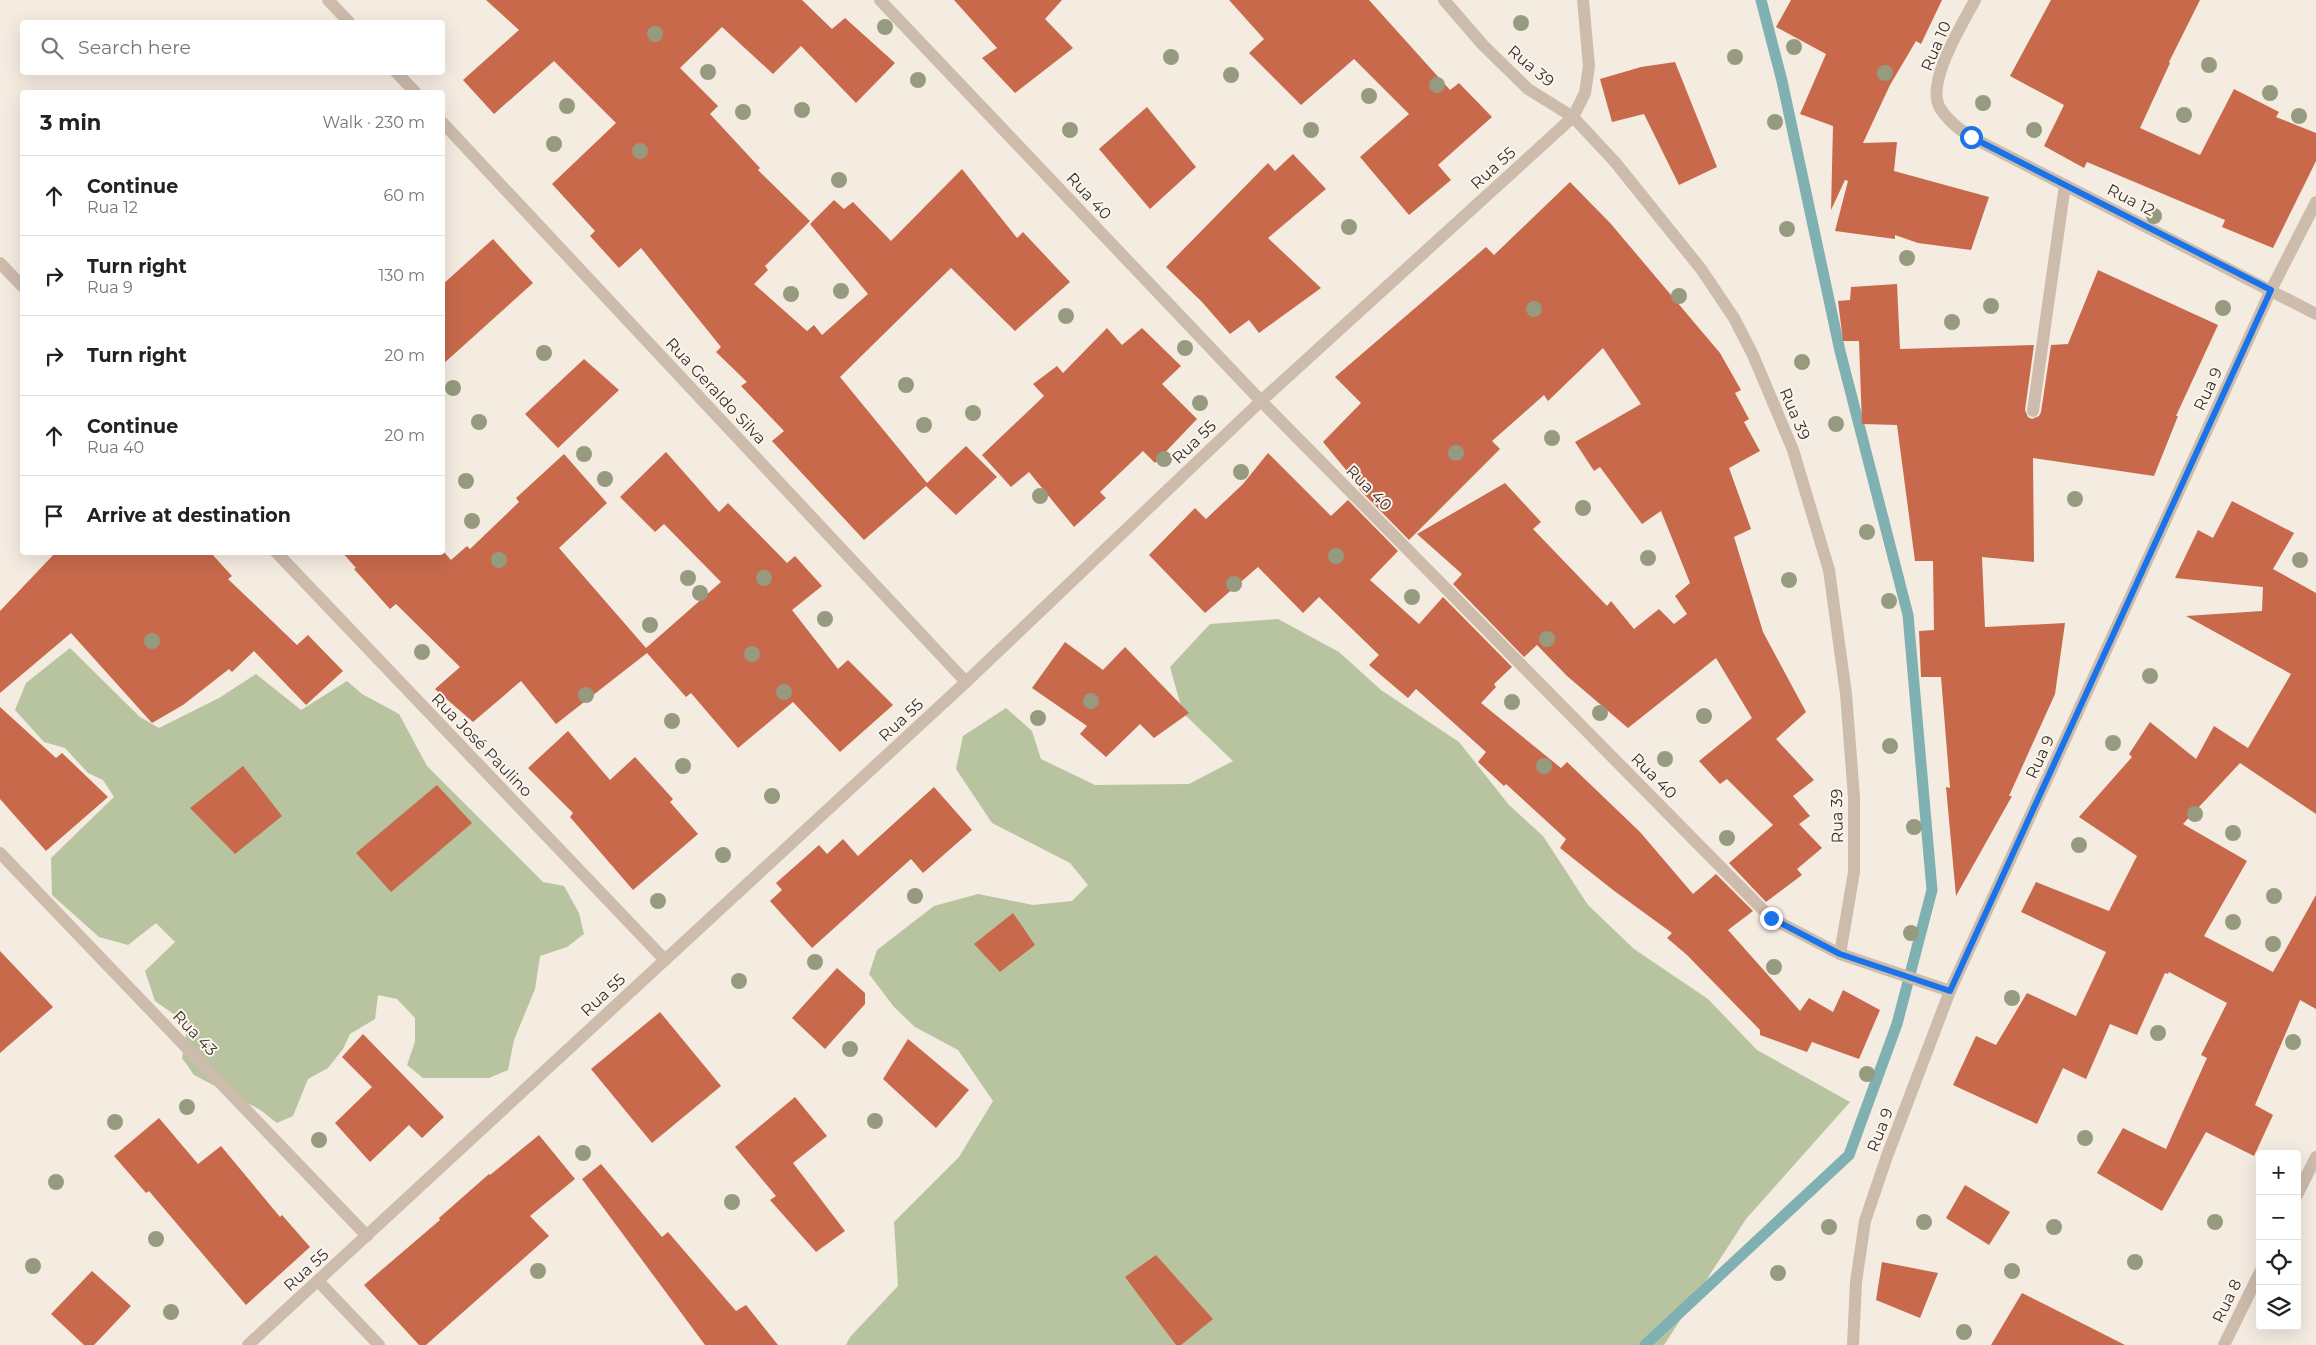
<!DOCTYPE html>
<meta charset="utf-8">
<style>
:root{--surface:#fff;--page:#f2f2f2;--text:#222;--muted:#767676;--line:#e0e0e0}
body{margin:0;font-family:Montserrat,sans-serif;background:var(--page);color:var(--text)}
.controls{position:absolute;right:15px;bottom:15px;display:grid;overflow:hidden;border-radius:5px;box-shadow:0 5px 20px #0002}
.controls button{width:45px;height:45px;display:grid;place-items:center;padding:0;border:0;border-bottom:1px solid var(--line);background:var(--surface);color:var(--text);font:25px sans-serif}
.stop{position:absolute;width:15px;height:15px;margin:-11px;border:4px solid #1a73e8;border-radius:50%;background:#fff}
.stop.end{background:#1a73e8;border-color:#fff;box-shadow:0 1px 5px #0008}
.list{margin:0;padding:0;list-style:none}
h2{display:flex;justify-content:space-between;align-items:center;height:65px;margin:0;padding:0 20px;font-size:21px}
h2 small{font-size:16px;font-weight:400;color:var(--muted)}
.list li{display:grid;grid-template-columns:32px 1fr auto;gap:15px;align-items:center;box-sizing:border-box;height:80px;padding:0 20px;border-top:1px solid var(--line)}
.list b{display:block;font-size:19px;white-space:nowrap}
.list p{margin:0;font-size:16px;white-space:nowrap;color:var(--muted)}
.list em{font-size:16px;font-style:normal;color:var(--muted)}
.icon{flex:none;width:28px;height:28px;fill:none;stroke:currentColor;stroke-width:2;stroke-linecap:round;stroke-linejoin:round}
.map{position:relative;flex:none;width:2316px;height:1345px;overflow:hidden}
.search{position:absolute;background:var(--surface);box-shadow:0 5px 20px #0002;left:20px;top:20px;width:425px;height:55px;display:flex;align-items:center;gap:12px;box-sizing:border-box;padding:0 18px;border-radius:5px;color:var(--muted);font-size:19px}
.panel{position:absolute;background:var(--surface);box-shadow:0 5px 20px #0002;left:20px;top:90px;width:425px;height:465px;border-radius:5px}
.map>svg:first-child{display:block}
.green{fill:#b8c4a0}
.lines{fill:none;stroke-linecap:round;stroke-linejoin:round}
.stream{stroke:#7fb0b2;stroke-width:11}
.building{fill:#c8694b}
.street{stroke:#cdbbac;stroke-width:12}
.tree{fill:#969b7f}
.route{stroke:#1a73e8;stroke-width:6}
.labels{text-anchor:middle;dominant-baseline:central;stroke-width:4;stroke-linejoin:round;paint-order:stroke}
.street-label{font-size:16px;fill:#3b302b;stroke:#fbf5ee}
</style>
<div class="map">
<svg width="2316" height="1345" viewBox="0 0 2316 1345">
<rect width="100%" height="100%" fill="#f4ebe1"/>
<!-- green -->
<g class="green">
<polygon points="1278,619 1339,652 1381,690 1459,742 1509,805 1543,836 1588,905 1634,949 1708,999 1757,1050 1850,1102 1746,1219 1664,1345 846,1345 850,1337 898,1286 894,1222 959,1157 993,1101 958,1050 915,1027 894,1007 869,974 877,950 934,906 978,894 1033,905 1072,901 1088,885 1070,863 992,823 956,769 963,736 1006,708 1032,731 1041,759 1095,785 1189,784 1233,761 1183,713 1170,667 1210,624"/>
<polygon points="70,648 140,717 159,728 219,698 256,674 301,710 347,681 362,694 399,714 427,766 543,882 564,886 579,913 584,934 567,947 540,956 535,989 514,1040 508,1070 489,1078 423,1078 407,1065 415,1042 415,1018 397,999 378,995 375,1019 350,1034 343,1049 328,1068 308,1079 293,1116 277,1123 259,1109 194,1075 182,1058 188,1024 155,1001 145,971 175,942 156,923 128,945 99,937 52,895 51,858 114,797 103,780 88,773 65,748 44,742 15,710 26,683"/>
</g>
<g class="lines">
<!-- stream -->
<polyline class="stream" points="1645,1345 1849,1155 1897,1024 1932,890 1908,615 1840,351 1782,81 1761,0"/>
</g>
<!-- building -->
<g class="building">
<polygon points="486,0 802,0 832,29 845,18 895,63 856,103 801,46 773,74 722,27 680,68 718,106 710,114 760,168 758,170 810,221 765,266 768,270 754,284 807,331 814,325 822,335 868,294 810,224 834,200 844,209 853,202 891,241 962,169 1017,238 1023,232 1070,282 1015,331 951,268 840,377 927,483 966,446 997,477 956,515 926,486 864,540 772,441 784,431 741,386 747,382 716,352 721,347 641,248 619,268 590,236 595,231 552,184 616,123 554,61 494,114 463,80 519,30"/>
<polygon points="954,0 1062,0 1045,19 1073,48 1015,93 982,58 997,48"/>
<polygon points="1229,0 1369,0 1450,90 1459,83 1492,117 1438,165 1451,180 1409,215 1360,157 1409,114 1354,59 1301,105 1249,53 1264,39"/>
<polygon points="1791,0 1942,0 1921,44 1916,41 1890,85 1863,143 1897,142 1894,171 1989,197 1971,250 1918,243 1895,235 1895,239 1835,231 1848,181 1845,180 1831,210 1833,126 1800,114 1826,54 1776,27"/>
<polygon points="2051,0 2200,0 2169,62 2170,63 2140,128 2200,155 2234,89 2279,112 2276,117 2316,133 2316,161 2273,248 2222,227 2225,220 2087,162 2084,168 2044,146 2064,105 2010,76"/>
<polygon points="1675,62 1717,167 1679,185 1644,114 1612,122 1600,79 1641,67"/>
<polygon points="1147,107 1196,167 1150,209 1099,149"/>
<polygon points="1293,154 1326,189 1268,238 1321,288 1259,333 1249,320 1230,334 1202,302 1166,267 1268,163 1275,171"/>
<polygon points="1570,182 1611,224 1720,353 1741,390 1735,393 1749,419 1744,422 1760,451 1729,468 1751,529 1734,537 1763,632 1806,712 1776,739 1814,780 1793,796 1810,816 1799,824 1822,848 1797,869 1802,875 1766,902 1729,863 1773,825 1727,779 1720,784 1699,761 1752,718 1716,658 1628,728 1567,676 1537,645 1524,657 1453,584 1462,574 1417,534 1505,483 1541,522 1533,529 1607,606 1611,601 1634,629 1659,609 1674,624 1687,614 1675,596 1690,583 1661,511 1642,524 1600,467 1594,471 1575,442 1641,404 1603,348 1548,401 1544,395 1492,441 1500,449 1409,540 1359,489 1361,488 1323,442 1361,403 1335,377 1486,247 1494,255"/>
<polygon points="493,239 533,283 442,365 442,285"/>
<polygon points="2098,270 2218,325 2176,416 2178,416 2154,476 2033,458 2034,562 1982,557 1985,627 2065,623 2055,694 2009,796 2012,796 1956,896 1946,787 1950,788 1941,677 1921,677 1919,631 1934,630 1933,561 1915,561 1897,425 1862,424 1859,341 1843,341 1838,301 1850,300 1851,287 1897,284 1900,349 2034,345 2025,410 2028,417 2032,419 2039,416 2041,412 2051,345 2068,344"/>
<polygon points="1107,328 1122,345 1142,328 1181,366 1162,384 1197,419 1155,463 1143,451 1100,492 1106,498 1074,527 1029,472 1011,487 982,455 1044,396 1033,384 1057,366 1063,373"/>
<polygon points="584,359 619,390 558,448 525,414"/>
<polygon points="666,452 719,512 728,503 787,563 795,556 822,586 792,610 838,669 848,660 893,705 840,752 793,702 738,748 691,693 686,697 647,653 556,724 521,681 473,722 435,689 460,667 396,604 390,609 354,569 356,568 342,552 444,552 451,560 467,546 470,549 519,502 516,498 564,454 607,503 559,548 646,648 721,582 664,524 655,532 620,497"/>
<polygon points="1268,453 1331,516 1348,500 1398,551 1370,580 1419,624 1443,597 1512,667 1494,684 1496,687 1481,703 1561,768 1567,762 1640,832 1693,894 1716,874 1753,911 1728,930 1800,1011 1809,998 1833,1012 1843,990 1880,1010 1859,1059 1812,1042 1807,1052 1760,1035 1760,1030 1687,955 1667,938 1672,933 1613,890 1560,848 1566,839 1506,784 1504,786 1478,762 1486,752 1416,689 1408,698 1369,665 1379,655 1319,597 1303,613 1258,567 1205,613 1149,555 1195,508 1206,519 1243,484"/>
<polygon points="2232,501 2294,533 2273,569 2316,593 2316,814 2240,763 2183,824 2247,861 2204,936 2273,972 2316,895 2316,1009 2300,1000 2255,1105 2273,1115 2254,1156 2206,1132 2162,1211 2097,1173 2123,1128 2166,1149 2207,1058 2201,1055 2227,1003 2169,972 2168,974 2165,973 2137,1035 2110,1024 2086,1079 2063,1068 2037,1124 1953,1085 1976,1036 1996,1045 2027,993 2076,1016 2106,952 2021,912 2036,882 2109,911 2137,856 2079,817 2132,757 2129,754 2150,722 2196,759 2214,726 2248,748 2291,674 2186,616 2262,611 2263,587 2175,578 2198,530 2213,538"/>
<polygon points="56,552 210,552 232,576 228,579 297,645 308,635 343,671 306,705 254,651 232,672 229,669 183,705 152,723 71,633 0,693 0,611"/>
<polygon points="1065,642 1103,670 1125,647 1189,713 1154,738 1140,724 1106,757 1080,734 1087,726 1032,688"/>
<polygon points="0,707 56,758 62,753 108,797 46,851 0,799"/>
<polygon points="568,731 610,780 635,757 673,799 670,802 698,834 633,890 570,817 573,813 528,768"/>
<polygon points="243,766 282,816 235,854 190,808"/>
<polygon points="437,785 472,823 391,892 356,853"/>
<polygon points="934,787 972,830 923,873 911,859 812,948 770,901 782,890 776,883 819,845 827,854 843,839 858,856"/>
<polygon points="1013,913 1035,945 1000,972 974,944"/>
<polygon points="0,951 53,1007 0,1053"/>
<polygon points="837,968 865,993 865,1004 825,1049 792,1018"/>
<polygon points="660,1012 721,1086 652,1143 591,1069"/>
<polygon points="363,1034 444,1117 422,1138 409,1125 370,1162 335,1123 372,1087 342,1057"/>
<polygon points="908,1039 969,1090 936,1128 883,1079"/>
<polygon points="795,1097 827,1136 793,1163 845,1231 816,1252 770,1200 776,1196 735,1147"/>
<polygon points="159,1118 198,1164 221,1146 280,1217 282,1215 310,1247 246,1305 149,1191 146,1193 114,1156"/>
<polygon points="539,1135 575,1179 530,1216 549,1236 426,1345 419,1345 364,1285 440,1220 439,1218 489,1174 490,1175"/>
<polygon points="601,1164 662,1237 668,1232 736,1311 746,1305 778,1345 705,1345 582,1179"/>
<polygon points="1965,1185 2010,1212 1989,1245 1946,1218"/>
<polygon points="1156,1255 1213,1319 1181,1345 1176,1345 1125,1277"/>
<polygon points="1882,1262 1938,1273 1920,1318 1876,1300"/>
<polygon points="92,1271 131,1306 94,1345 84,1345 51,1314"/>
<polygon points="2022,1293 2048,1306 2125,1345 1991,1345"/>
</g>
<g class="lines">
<!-- street -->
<g class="street">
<polyline points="328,0 349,22"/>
<polyline points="880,0 1261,401 1771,918 1840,954 1950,991"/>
<polyline points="1444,0 1483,45 1528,89 1573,117 1615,162 1701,269 1734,318 1753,355 1793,450 1829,570 1846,694 1854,797 1854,872 1840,954"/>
<path d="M1975 0C1963 23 1925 83 1940 108 1948 121 1959 129 1971 137L2316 314"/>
<polyline points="396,72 415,92"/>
<polyline points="442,122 966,682"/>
<polyline points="0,263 22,286"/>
<polyline points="2033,411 2065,185"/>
<polyline points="276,552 665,960"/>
<polyline points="0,853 367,1236"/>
<polyline points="2297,1195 2316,1157"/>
<polyline points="318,1281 379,1345"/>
<polyline points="248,1345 966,682 1261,401 1573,117 1585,93 1589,66 1583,0"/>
<polyline points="1853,1345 1856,1282 1865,1221 1887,1156 1950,991 2271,290 2316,202"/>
<polyline points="2224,1345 2260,1272"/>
</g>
</g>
<!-- trees -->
<g class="tree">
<circle cx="1521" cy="23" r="8"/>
<circle cx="885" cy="27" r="8"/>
<circle cx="655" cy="34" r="8"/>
<circle cx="1794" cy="47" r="8"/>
<circle cx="1171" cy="57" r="8"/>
<circle cx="1735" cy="57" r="8"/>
<circle cx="2209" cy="65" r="8"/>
<circle cx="708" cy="72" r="8"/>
<circle cx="1885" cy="73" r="8"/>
<circle cx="1231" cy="75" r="8"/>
<circle cx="918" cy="80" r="8"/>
<circle cx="1437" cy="85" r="8"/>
<circle cx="2270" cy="93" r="8"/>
<circle cx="1369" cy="96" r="8"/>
<circle cx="1983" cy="103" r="8"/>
<circle cx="567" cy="106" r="8"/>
<circle cx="802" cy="110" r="8"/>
<circle cx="743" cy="112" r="8"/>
<circle cx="2184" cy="115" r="8"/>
<circle cx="2299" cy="116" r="8"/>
<circle cx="1775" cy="122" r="8"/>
<circle cx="1070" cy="130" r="8"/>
<circle cx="1311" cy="130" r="8"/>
<circle cx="2034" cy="130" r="8"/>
<circle cx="554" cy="144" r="8"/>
<circle cx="640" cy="151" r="8"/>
<circle cx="839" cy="180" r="8"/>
<circle cx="2154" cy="216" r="8"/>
<circle cx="1349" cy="227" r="8"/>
<circle cx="1787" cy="229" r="8"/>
<circle cx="1907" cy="258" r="8"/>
<circle cx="841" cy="291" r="8"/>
<circle cx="791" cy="294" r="8"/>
<circle cx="1679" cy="296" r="8"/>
<circle cx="1991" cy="306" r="8"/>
<circle cx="2223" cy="308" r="8"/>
<circle cx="1534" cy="309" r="8"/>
<circle cx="1066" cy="316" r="8"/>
<circle cx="1952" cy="322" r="8"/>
<circle cx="1185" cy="348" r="8"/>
<circle cx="544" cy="353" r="8"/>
<circle cx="1802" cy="362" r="8"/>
<circle cx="906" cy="385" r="8"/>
<circle cx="453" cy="388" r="8"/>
<circle cx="1200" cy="403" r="8"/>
<circle cx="973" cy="413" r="8"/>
<circle cx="479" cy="422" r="8"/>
<circle cx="1836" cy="424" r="8"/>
<circle cx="924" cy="425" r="8"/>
<circle cx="1552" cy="438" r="8"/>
<circle cx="1456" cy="453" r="8"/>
<circle cx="584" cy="454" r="8"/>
<circle cx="1164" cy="459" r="8"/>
<circle cx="1241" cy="472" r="8"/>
<circle cx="605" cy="479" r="8"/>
<circle cx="466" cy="481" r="8"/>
<circle cx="1040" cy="496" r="8"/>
<circle cx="2075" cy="499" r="8"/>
<circle cx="1583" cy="508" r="8"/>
<circle cx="472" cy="521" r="8"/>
<circle cx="1867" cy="532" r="8"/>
<circle cx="1336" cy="556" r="8"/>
<circle cx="1648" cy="558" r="8"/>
<circle cx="499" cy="560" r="8"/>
<circle cx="2300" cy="560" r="8"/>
<circle cx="688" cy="578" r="8"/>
<circle cx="764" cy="578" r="8"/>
<circle cx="1789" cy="580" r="8"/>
<circle cx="1234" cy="584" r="8"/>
<circle cx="700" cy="593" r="8"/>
<circle cx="1412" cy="597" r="8"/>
<circle cx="1889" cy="601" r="8"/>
<circle cx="825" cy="619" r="8"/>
<circle cx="650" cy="625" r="8"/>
<circle cx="1547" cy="639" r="8"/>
<circle cx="152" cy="641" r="8"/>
<circle cx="422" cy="652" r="8"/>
<circle cx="752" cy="654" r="8"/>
<circle cx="2150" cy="676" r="8"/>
<circle cx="784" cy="692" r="8"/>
<circle cx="586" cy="695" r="8"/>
<circle cx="1091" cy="701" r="8"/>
<circle cx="1512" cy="702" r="8"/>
<circle cx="1600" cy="713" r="8"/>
<circle cx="1704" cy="716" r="8"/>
<circle cx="1038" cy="718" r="8"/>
<circle cx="672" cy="721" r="8"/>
<circle cx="2113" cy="743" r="8"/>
<circle cx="1890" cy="746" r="8"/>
<circle cx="1665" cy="759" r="8"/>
<circle cx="683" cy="766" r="8"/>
<circle cx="1544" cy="766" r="8"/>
<circle cx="772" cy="796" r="8"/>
<circle cx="2195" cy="814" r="8"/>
<circle cx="1914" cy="827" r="8"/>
<circle cx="2233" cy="833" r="8"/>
<circle cx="1727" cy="838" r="8"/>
<circle cx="2079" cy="845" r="8"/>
<circle cx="723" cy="855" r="8"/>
<circle cx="915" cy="896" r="8"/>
<circle cx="2274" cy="896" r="8"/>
<circle cx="658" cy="901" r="8"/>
<circle cx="2233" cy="922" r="8"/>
<circle cx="1911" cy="933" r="8"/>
<circle cx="2273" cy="944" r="8"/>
<circle cx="815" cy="962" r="8"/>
<circle cx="1774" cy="967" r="8"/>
<circle cx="739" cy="981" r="8"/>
<circle cx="2012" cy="998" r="8"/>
<circle cx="2158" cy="1033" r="8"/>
<circle cx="2293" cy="1042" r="8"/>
<circle cx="850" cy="1049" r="8"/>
<circle cx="1867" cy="1074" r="8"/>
<circle cx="187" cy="1107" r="8"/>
<circle cx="875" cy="1121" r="8"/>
<circle cx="115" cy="1122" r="8"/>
<circle cx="2085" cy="1138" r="8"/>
<circle cx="319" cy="1140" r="8"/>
<circle cx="583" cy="1153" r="8"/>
<circle cx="56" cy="1182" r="8"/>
<circle cx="732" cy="1202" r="8"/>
<circle cx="1924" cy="1222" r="8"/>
<circle cx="2215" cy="1222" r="8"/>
<circle cx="1829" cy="1227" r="8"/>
<circle cx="2054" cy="1227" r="8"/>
<circle cx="156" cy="1239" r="8"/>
<circle cx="2135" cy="1262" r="8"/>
<circle cx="33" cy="1266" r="8"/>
<circle cx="538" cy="1271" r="8"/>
<circle cx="2012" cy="1271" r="8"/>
<circle cx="1778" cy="1273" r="8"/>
<circle cx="171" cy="1312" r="8"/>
<circle cx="1964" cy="1332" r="8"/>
</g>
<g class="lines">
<!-- route -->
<polyline class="route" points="1771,918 1840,954 1950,991 2271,290 1971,137"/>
</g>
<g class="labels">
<!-- street labels -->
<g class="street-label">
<text transform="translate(1936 46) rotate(-67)">Rua 10</text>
<text transform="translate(1531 66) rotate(40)">Rua 39</text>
<text transform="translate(1493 168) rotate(-42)">Rua 55</text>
<text transform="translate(1089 196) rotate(47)">Rua 40</text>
<text transform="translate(2131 200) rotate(27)">Rua 12</text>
<text transform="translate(2208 389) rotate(-65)">Rua 9</text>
<text transform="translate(716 391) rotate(47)">Rua Geraldo Silva</text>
<text transform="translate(1795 414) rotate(67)">Rua 39</text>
<text transform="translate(1194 442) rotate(-44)">Rua 55</text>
<text transform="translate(1369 488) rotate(45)">Rua 40</text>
<text transform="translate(901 720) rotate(-43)">Rua 55</text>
<text transform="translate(482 745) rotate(46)">Rua José Paulino</text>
<text transform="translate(2040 757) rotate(-65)">Rua 9</text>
<text transform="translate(1654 776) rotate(45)">Rua 40</text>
<text transform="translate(1837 816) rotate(-91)">Rua 39</text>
<text transform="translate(603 995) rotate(-43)">Rua 55</text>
<text transform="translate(195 1033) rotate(46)">Rua 43</text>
<text transform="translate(1880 1130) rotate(-69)">Rua 9</text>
<text transform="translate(306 1270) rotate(-42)">Rua 55</text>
<text transform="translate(2227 1301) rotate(-64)">Rua 8</text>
</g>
</g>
</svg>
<div class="controls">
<button>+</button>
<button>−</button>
<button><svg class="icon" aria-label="locate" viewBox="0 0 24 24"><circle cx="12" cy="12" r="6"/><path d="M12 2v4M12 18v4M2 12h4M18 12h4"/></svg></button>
<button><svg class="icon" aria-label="layers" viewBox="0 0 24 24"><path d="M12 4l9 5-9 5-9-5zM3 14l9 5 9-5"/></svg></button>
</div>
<div class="stop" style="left:1971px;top:137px"></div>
<div class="stop end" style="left:1771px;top:918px"></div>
<div class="search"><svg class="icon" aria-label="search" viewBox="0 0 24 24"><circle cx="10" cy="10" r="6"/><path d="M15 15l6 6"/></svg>Search here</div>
<section class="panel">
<h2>3 min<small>Walk · 230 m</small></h2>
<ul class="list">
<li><svg class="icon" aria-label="ahead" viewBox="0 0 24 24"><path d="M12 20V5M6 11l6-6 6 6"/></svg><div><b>Continue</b><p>Rua 12</p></div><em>60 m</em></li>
<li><svg class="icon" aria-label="right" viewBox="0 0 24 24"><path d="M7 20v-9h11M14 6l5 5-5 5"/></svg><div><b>Turn right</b><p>Rua 9</p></div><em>130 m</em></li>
<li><svg class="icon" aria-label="right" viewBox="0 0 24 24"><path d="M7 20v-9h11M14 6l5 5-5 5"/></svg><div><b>Turn right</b></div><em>20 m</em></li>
<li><svg class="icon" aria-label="ahead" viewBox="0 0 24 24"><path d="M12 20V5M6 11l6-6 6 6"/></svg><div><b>Continue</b><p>Rua 40</p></div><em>20 m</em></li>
<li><svg class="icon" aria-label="arrive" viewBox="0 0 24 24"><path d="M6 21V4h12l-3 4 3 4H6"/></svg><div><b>Arrive at destination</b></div></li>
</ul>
</section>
</div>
